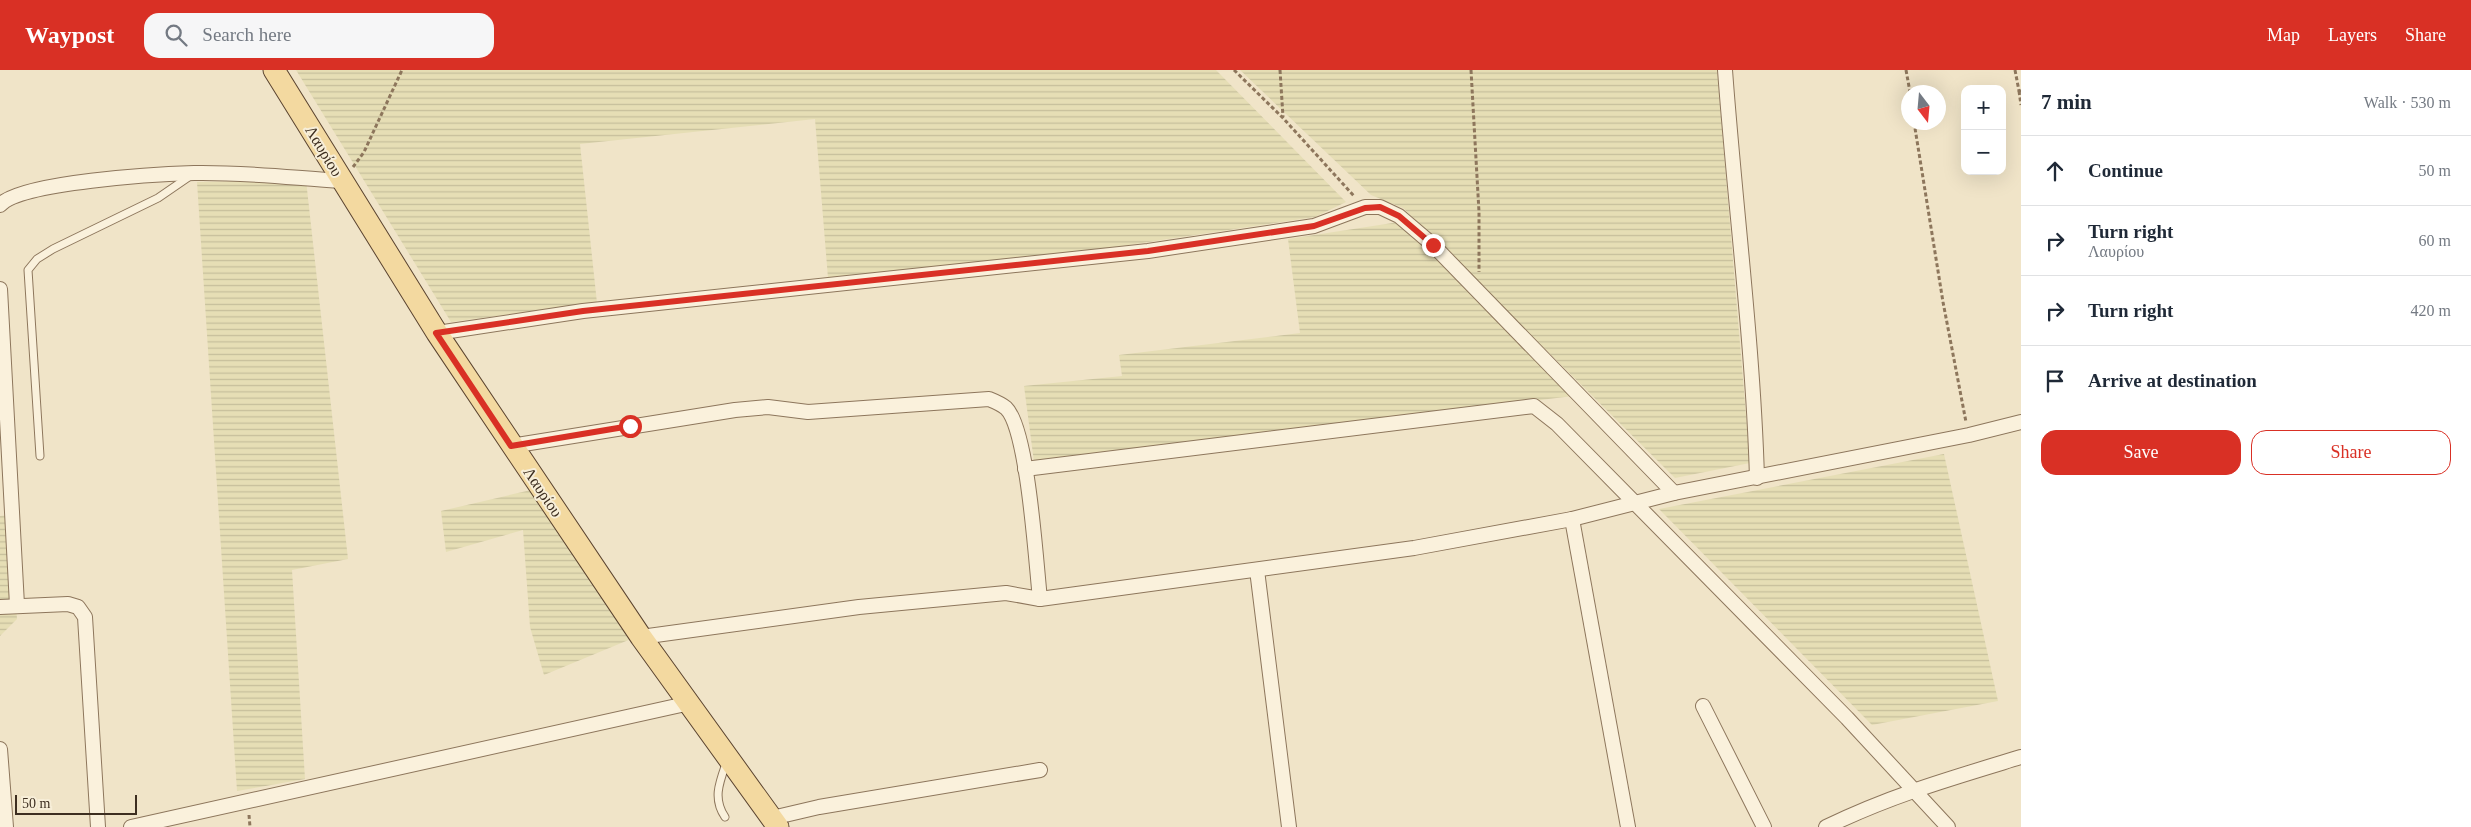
<!DOCTYPE html>
<meta charset="utf-8">
<style>
:root{--surface:#fff;--page:#f6f6f7;--text:#1f2937;--muted:#747a83;--line:#e0e1e3;--accent:#d93025}
body{margin:0;font-family:"Times New Roman",serif;background:var(--page);color:var(--text)}
.controls{position:absolute;right:15px;top:15px;display:grid;overflow:hidden;border-radius:10px;box-shadow:0 5px 20px #0002}
.controls button{width:45px;height:45px;display:grid;place-items:center;padding:0;border:0;border-bottom:1px solid var(--line);background:var(--surface);color:var(--text);font:25px sans-serif}
.compass{position:absolute;left:1901px;top:15px;width:45px;height:45px;border-radius:50%;background:var(--surface);box-shadow:0 5px 20px #0002;rotate:164deg}
.scale{position:absolute;left:15px;bottom:12px;width:122px;box-sizing:border-box;padding-left:5px;border:2px solid #3d2e20;border-top:0;font-size:14px;line-height:18px;white-space:nowrap;color:#3d2e20;-webkit-text-stroke:4px #f7eed8;paint-order:stroke}
.stop{position:absolute;width:15px;height:15px;margin:-11px;border:4px solid #d93025;border-radius:50%;background:#fff}
.stop.end{background:#d93025;border-color:#fff;box-shadow:0 1px 5px #0008}
.list{margin:0;padding:0;list-style:none}
h2{display:flex;justify-content:space-between;align-items:center;height:65px;margin:0;padding:0 20px;font-size:21px}
h2 small{font-size:16px;font-weight:400;color:var(--muted)}
.list li{display:grid;grid-template-columns:32px 1fr auto;gap:15px;align-items:center;box-sizing:border-box;height:70px;padding:0 20px;border-top:1px solid var(--line)}
.list b{display:block;font-size:19px;white-space:nowrap}
.list p{margin:0;font-size:16px;white-space:nowrap;color:var(--muted)}
.list em{font-size:16px;font-style:normal;color:var(--muted)}
.actions{display:flex;gap:10px;padding:15px 20px}
.actions a{flex:1;padding:11px 0;border:1px solid var(--accent);border-radius:15px;text-align:center;font-size:18px;color:var(--accent)}
.actions .main{background:var(--accent);color:#fff}
.icon{flex:none;width:28px;height:28px;fill:none;stroke:currentColor;stroke-width:2;stroke-linecap:round;stroke-linejoin:round}
.map{position:relative;flex:none;width:2021px;height:757px;overflow:hidden}
header{display:flex;align-items:center;gap:30px;box-sizing:border-box;height:70px;padding:0 25px;background:var(--accent);color:#fff}
header strong{font-size:24px}
nav{display:flex;gap:28px;margin-inline-start:auto;font-size:18px}
.search{width:350px;height:45px;background:var(--page);display:flex;align-items:center;gap:12px;box-sizing:border-box;padding:0 18px;border-radius:15px;color:var(--muted);font-size:19px}
main{display:flex}
aside{flex:1;background:var(--surface)}
.map>svg:first-child{display:block}
.farmland{fill:url(#farmland-rules)}
.lines{fill:none;stroke-linecap:round;stroke-linejoin:round}
.service-casing{stroke:#8d765c;stroke-width:9}
.minor-casing{stroke:#8d765c;stroke-width:16}
.primary-casing{stroke:#5b4430;stroke-width:23}
.path{stroke:#8d765c;stroke-width:3;stroke-dasharray:4 2.5;stroke-linecap:butt}
.service{stroke:#faf1dc;stroke-width:7}
.minor{stroke:#faf1dc;stroke-width:14}
.primary{stroke:#f3d9a0;stroke-width:21}
.route{stroke:#d93025;stroke-width:6}
.labels{text-anchor:middle;dominant-baseline:central;stroke-width:4;stroke-linejoin:round;paint-order:stroke}
.street-label{font-size:16px;fill:#3d2e20;stroke:#f7eed8}
</style>
<header>
<strong>Waypost</strong>
<div class="search"><svg class="icon" aria-label="search" viewBox="0 0 24 24"><circle cx="10" cy="10" r="6"/><path d="M15 15l6 6"/></svg>Search here</div>
<nav><a>Map</a><a>Layers</a><a>Share</a></nav>
</header>
<main>
<div class="map">
<svg width="2021" height="757" viewBox="0 0 2021 757">
<defs>
<pattern id="farmland-rules" width="6" height="5" patternUnits="userSpaceOnUse" patternTransform="scale(1.25)"><rect width="6" height="5" fill="#e6deb5"/><path d="M0 2.5h6" fill="none" stroke="#c6bf9b"/></pattern>
</defs>
<rect width="100%" height="100%" fill="#f0e4c8"/>
<!-- farmland -->
<g class="farmland">
<polygon points="296,0 1216,0 1346,132 1315,147 1095,180 828,208 815,49 580,74 597,233 451,252"/>
<polygon points="1240,0 1717,0 1750,393 1675,408 1403,138 1371,125"/>
<polygon points="306,110 348,489 292,500 305,709 237,721 197,112"/>
<polygon points="1399,152 1573,326 1034,392 1024,316 1122,306 1119,285 1300,263 1288,169"/>
<polygon points="1944,384 1998,631 1872,655 1659,439"/>
<polygon points="531,420 631,569 544,605 530,557 523,460 446,482 441,441"/>
<polygon points="9,445 17,549 0,566 0,446"/>
</g>
<g class="lines">
<defs>
<g id="service">
<polyline points="40,386 28,200 37,189 53,179 158,128 190,106"/>
<path d="M725 747C712 728 720 711 727 691"/>
</g>
<g id="minor">
<path d="M1725 0C1735 136 1753 272 1757 408"/>
<path d="M0 135C21 112 158 104 194 103 243 102 293 108 342 111"/>
<polyline points="0,219 17,535"/>
<polyline points="437,263 583,241 1148,181 1314,156 1365,137 1380,137 1399,146 1433,175 1674,423 1572,449 1414,478 1040,529 1006,523 859,537 641,567"/>
<path d="M511 376 735 340 768 337 808 342 989 329C994 331 1001 334 1006 338 1028 359 1036 493 1040 529"/>
<polyline points="1025,399 1534,336 1557,354 1847,648 1948,757"/>
<polyline points="1674,423 1969,365 2021,352"/>
<polyline points="1572,449 1628,757"/>
<polyline points="1257,500 1289,757"/>
<polyline points="0,537 68,534 78,537 85,547 98,757"/>
<polyline points="1703,636 1764,757"/>
<polyline points="0,679 6,757"/>
<polyline points="772,748 819,737 1040,700"/>
<polyline points="131,757 690,633"/>
<path d="M1826 757C1892 725 1952 708 2021 687"/>
</g>
<polyline id="primary" points="274,0 437,263 641,567 778,757"/>
</defs>
<!-- service casing -->
<use href="#service" class="service-casing"/>
<!-- minor casing -->
<use href="#minor" class="minor-casing"/>
<!-- primary casing -->
<use href="#primary" class="primary-casing"/>
<!-- path -->
<g class="path">
<polyline points="1234,0 1283,48 1354,126"/>
<polyline points="1280,0 1283,47"/>
<polyline points="1471,0 1479,142 1479,202"/>
<polyline points="1906,0 1910,22"/>
<polyline points="2015,0 2019,21 2021,21"/>
<polyline points="2019,21 2021,35"/>
<polyline points="1914,52 1943,232 1966,352"/>
<polyline points="353,97 364,82 402,0"/>
<polyline points="249,745 250,757"/>
</g>
<!-- service -->
<use href="#service" class="service"/>
<!-- minor -->
<use href="#minor" class="minor"/>
<!-- primary -->
<use href="#primary" class="primary"/>
</g>
<g class="lines">
<!-- route -->
<polyline class="route" points="630,356 511,376 436,263 583,241 1148,181 1314,156 1365,138 1380,137 1399,146 1433,175"/>
</g>
<g class="labels">
<!-- street labels -->
<g class="street-label">
<text transform="translate(324 81) rotate(59)">Λαυρίου</text>
<text transform="translate(543 422) rotate(56)">Λαυρίου</text>
</g>
</g>
</svg>
<div class="controls">
<button>+</button>
<button>−</button>
</div>
<svg class="compass" viewBox="-18 -18 36 36"><path d="M0-13l5 13h-10z" fill="#e53935"/><path d="M0 13l5-13h-10z" fill="#747a83"/></svg>
<div class="scale">50 m</div>
<div class="stop" style="left:630px;top:356px"></div>
<div class="stop end" style="left:1433px;top:175px"></div>
</div>
<aside>
<h2>7 min<small>Walk · 530 m</small></h2>
<ul class="list">
<li><svg class="icon" aria-label="ahead" viewBox="0 0 24 24"><path d="M12 20V5M6 11l6-6 6 6"/></svg><div><b>Continue</b></div><em>50 m</em></li>
<li><svg class="icon" aria-label="right" viewBox="0 0 24 24"><path d="M7 20v-9h11M14 6l5 5-5 5"/></svg><div><b>Turn right</b><p>Λαυρίου</p></div><em>60 m</em></li>
<li><svg class="icon" aria-label="right" viewBox="0 0 24 24"><path d="M7 20v-9h11M14 6l5 5-5 5"/></svg><div><b>Turn right</b></div><em>420 m</em></li>
<li><svg class="icon" aria-label="arrive" viewBox="0 0 24 24"><path d="M6 21V4h12l-3 4 3 4H6"/></svg><div><b>Arrive at destination</b></div></li>
</ul>
<div class="actions"><a class="main">Save</a><a>Share</a></div>
</aside>
</main>
